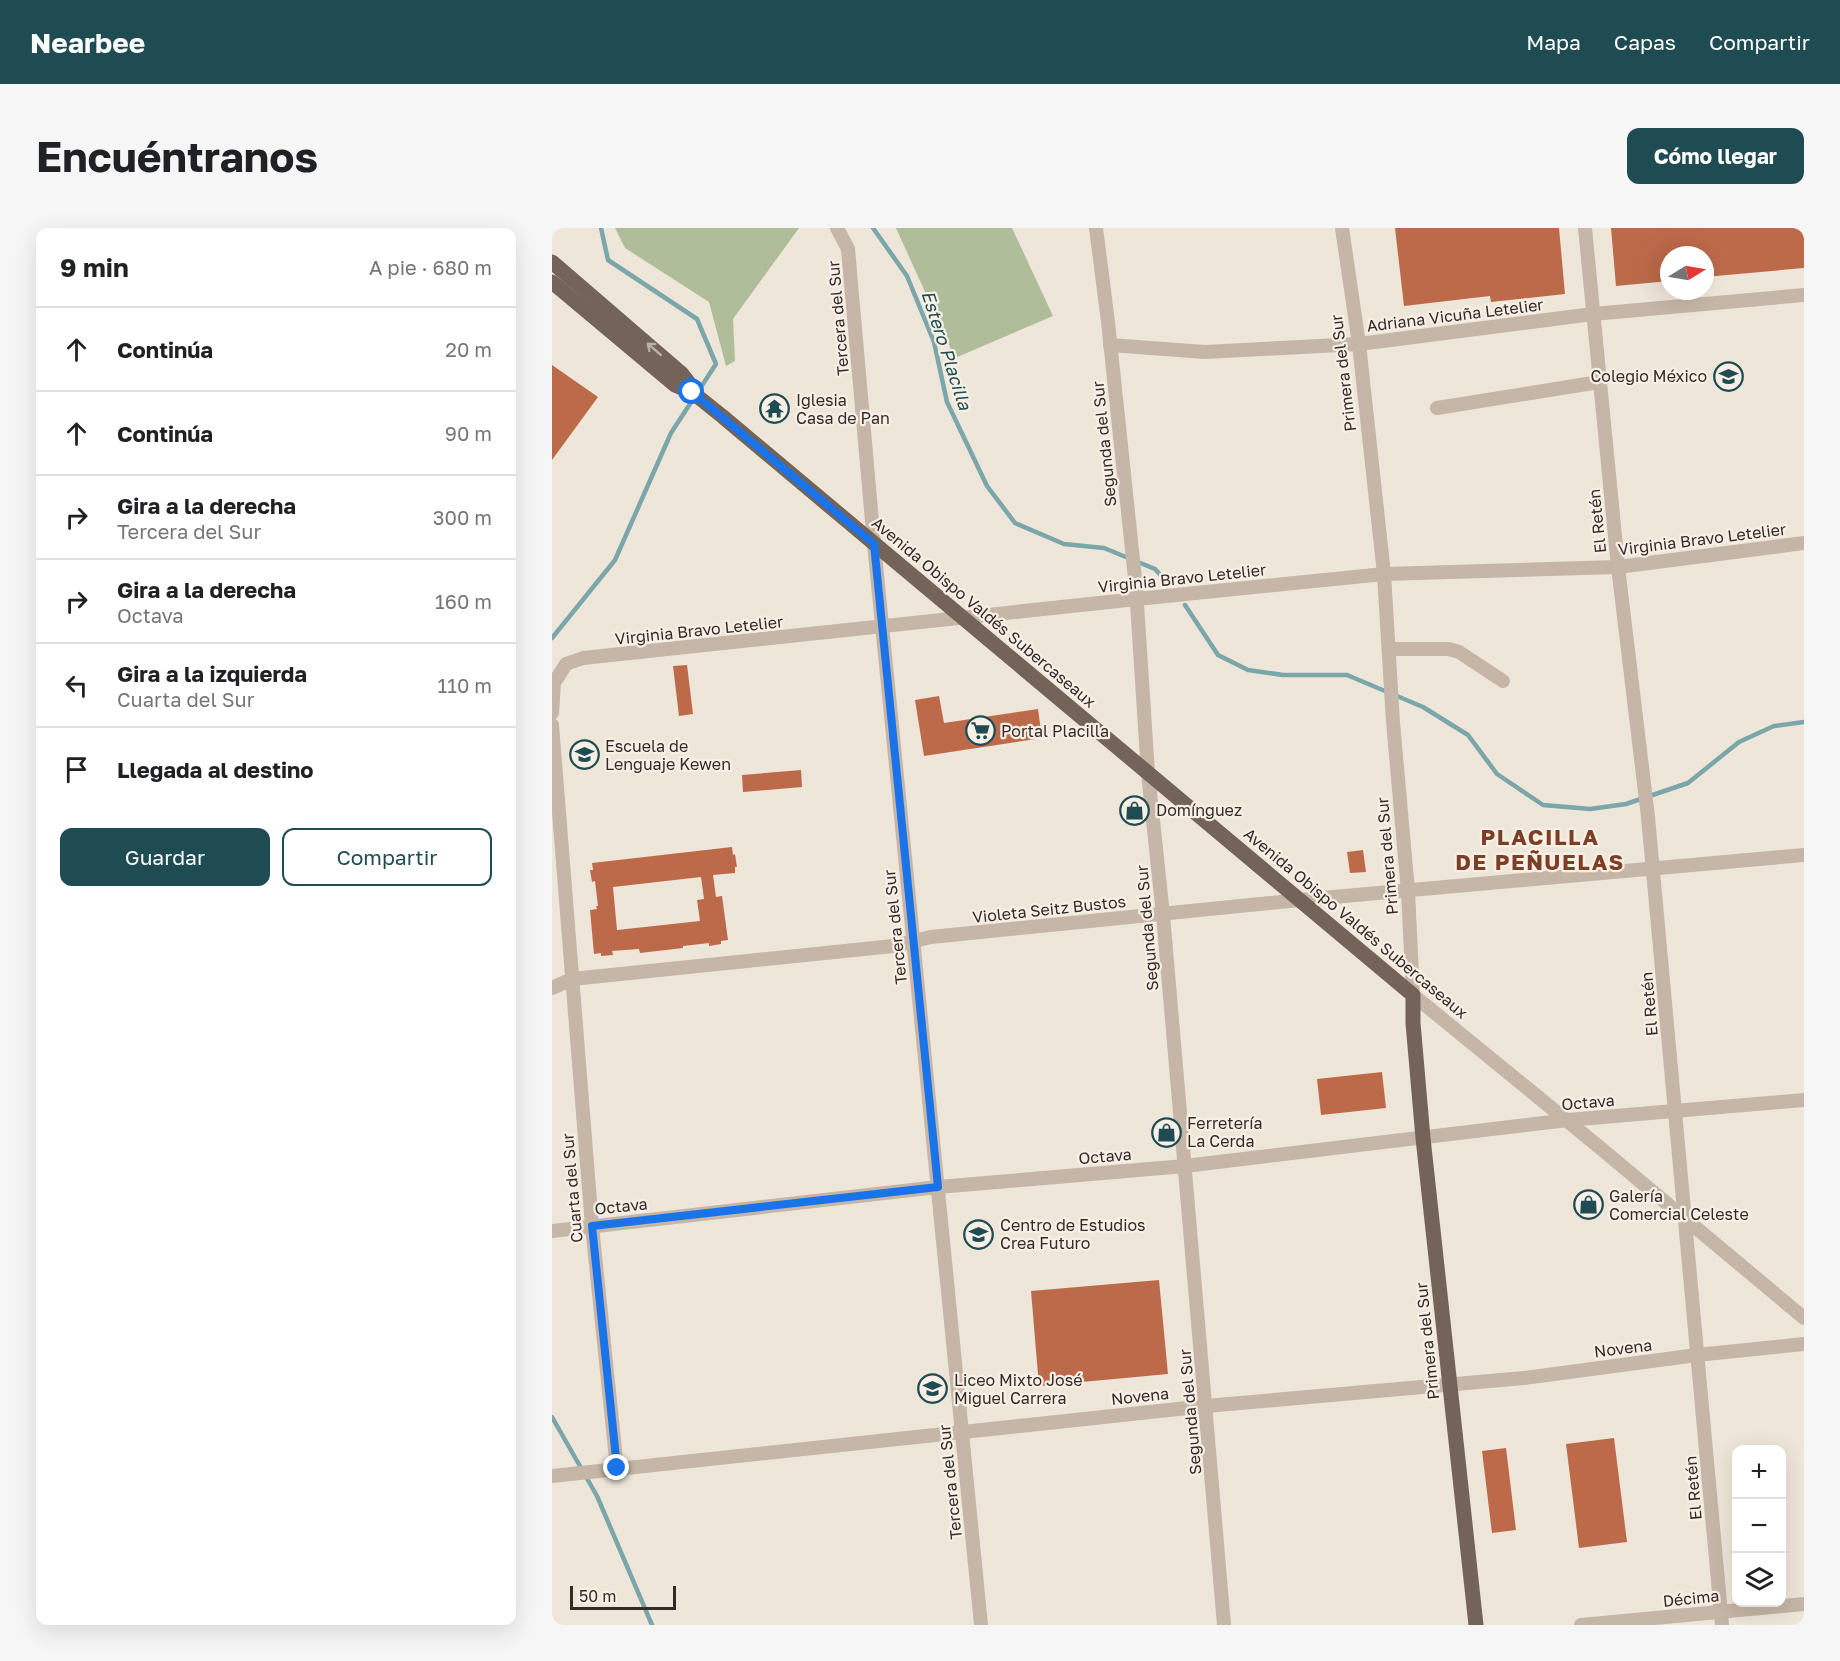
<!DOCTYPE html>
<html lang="es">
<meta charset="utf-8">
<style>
:root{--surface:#fff;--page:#f6f6f6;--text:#202124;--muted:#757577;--line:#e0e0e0;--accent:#1f4c52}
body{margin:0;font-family:"Golos Text",sans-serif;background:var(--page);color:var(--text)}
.controls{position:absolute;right:18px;bottom:18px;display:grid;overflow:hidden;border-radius:12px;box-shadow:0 6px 24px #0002}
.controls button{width:54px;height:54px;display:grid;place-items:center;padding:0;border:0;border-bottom:2px solid var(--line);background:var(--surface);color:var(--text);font:30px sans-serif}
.compass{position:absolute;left:1108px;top:18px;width:54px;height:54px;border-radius:50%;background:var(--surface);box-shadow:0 6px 24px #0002;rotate:79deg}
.scale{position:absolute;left:18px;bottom:15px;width:106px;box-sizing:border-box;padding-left:6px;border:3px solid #332b27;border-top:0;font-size:16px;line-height:21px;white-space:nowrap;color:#332b27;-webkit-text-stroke:4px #f8f0e6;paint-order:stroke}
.stop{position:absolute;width:18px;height:18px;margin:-14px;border:4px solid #1a73e8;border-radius:50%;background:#fff}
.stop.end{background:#1a73e8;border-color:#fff;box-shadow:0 2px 6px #0008}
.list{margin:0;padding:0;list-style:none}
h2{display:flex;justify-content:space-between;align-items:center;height:78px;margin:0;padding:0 24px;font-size:26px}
h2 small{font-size:20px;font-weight:400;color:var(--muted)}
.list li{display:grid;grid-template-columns:39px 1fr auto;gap:18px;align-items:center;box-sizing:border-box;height:84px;padding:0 24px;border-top:2px solid var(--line)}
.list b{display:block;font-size:22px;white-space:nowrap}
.list p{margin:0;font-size:20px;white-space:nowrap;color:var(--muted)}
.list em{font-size:20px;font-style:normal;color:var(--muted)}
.actions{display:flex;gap:12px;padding:18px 24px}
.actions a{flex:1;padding:14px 0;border:2px solid var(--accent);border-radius:12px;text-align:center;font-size:21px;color:var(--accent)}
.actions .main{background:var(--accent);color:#fff}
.icon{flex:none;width:33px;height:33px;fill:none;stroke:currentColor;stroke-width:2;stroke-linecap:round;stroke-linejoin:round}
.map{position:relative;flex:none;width:1252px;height:1397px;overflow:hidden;border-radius:12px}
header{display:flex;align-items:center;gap:36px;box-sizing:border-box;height:84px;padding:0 30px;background:var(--accent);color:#fff}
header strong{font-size:28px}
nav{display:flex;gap:33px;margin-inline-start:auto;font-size:21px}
.intro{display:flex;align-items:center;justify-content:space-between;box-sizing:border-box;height:144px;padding:0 36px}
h1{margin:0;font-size:42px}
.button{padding:15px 27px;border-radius:12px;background:var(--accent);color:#fff;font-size:21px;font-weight:700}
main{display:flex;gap:36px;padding:0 36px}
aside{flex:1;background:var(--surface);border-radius:12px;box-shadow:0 6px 24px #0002}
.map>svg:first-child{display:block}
.green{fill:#b0bd9b}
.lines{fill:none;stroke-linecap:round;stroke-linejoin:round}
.stream{stroke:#7ba6aa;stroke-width:4.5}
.building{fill:#bd6a4a;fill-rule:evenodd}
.minor{stroke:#c6b6a7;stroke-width:14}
.major{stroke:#746359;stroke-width:15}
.oneway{stroke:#bdb1a7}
.route{stroke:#1a73e8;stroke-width:8}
.labels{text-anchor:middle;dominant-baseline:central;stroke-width:4.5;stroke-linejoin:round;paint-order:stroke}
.street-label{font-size:16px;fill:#332b27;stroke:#f8f0e6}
.poi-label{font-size:16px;fill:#332b27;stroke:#f8f0e6;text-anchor:start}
.water-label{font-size:18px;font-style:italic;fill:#1f4c52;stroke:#f8f0e6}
.district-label{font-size:22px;font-weight:bold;letter-spacing:1.5px;fill:#7d3e26;stroke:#f8f0e6}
</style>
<header>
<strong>Nearbee</strong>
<nav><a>Mapa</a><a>Capas</a><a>Compartir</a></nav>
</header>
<div class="intro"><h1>Encuéntranos</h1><a class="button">Cómo llegar</a></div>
<main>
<aside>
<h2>9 min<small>A pie · 680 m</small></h2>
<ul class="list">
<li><svg class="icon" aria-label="ahead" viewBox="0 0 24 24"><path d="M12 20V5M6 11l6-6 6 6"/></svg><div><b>Continúa</b></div><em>20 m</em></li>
<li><svg class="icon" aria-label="ahead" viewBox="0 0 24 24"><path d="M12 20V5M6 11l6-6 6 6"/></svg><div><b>Continúa</b></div><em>90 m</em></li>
<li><svg class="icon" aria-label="right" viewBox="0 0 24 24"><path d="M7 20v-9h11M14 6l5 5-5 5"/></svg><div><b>Gira a la derecha</b><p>Tercera del Sur</p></div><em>300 m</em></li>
<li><svg class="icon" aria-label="right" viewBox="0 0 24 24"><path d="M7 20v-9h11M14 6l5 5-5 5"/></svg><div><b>Gira a la derecha</b><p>Octava</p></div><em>160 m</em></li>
<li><svg class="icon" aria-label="left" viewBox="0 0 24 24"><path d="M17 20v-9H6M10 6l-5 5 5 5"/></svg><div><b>Gira a la izquierda</b><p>Cuarta del Sur</p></div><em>110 m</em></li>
<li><svg class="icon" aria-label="arrive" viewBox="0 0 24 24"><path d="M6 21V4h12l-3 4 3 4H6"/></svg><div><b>Llegada al destino</b></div></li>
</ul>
<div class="actions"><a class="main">Guardar</a><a>Compartir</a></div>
</aside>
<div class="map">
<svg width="1252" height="1397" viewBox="0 0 1252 1397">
<rect width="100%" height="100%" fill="#efe6da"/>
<!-- green -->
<g class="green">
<polygon points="63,0 247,0 181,91 183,133 174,138 157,74 73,20"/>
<polygon points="344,0 460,0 501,88 403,130"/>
</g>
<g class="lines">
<!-- stream -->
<g class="stream">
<polyline points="321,0 355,48 382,114 395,174 435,258 463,295 512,316 552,320 603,341 617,356"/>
<polyline points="633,377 666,427 696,442 731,447 795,447 871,479 916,507 945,546 991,577 1038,581 1074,576 1136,555 1187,514 1222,498 1252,494"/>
<polyline points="0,410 63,332 119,205 164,136 145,91 56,32 49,0"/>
<polyline points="0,1189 45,1268 100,1397"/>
</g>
</g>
<!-- building -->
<g class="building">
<polygon points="843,0 1007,0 1013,66 939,74 938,68 852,78"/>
<polygon points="1059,0 1252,0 1252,40 1153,49 1153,27 1117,27 1117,53 1064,58"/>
<polygon points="0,137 46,169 0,232"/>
<polygon points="135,437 141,486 127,488 121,438"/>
<polygon points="387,468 392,495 486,481 490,510 372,528 363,472"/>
<polygon points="249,542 250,559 191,564 190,547"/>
<path d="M180 619 181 627 183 626 185 639H183V645L161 647 164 669 170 668 176 712 169 713V716L157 718V715L131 718V720L88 725 87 721 60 723 61 727 49 728V725L42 726 38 682 45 681 44 678H46L43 653 40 654 38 642H41L40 635ZM149 649 152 671 145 672 148 693 65 702 61 659Z"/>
<polygon points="811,622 814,644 798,645 795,624"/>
<polygon points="830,844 834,880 769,887 765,851"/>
<polygon points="607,1052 616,1146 487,1158 479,1063"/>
<polygon points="1062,1210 1075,1314 1027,1320 1014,1216"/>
<polygon points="954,1220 964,1302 940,1305 930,1223"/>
</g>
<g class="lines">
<!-- minor -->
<g class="minor">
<polyline points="285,0 296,21 322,316 429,1397"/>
<polyline points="544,0 556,94 584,360 596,545 611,687 672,1397"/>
<polyline points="790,0 807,116 832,346 841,494 856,663 861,767 1046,918 1252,1090"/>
<polyline points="1033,0 1066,339 1096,589 1170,1397"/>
<polyline points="558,117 653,124 807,116 1041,86 1252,67"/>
<polyline points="885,180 1047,154"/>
<polyline points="837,421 897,421 907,424 951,453"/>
<polyline points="0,485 2,455 14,436 31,430 585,371 832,346 1066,339 1252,315"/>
<polyline points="0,497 40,998 65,1241"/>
<polyline points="0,760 20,751 341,718 379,709 748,672 1252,627"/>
<polyline points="0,1003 386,959 633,938 1016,892 1252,872"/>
<polyline points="0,1248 654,1178 972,1150 1145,1127 1252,1116"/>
<polyline points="1029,1397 1252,1376"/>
</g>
<!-- major -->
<g class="major">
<polyline points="0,34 130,146 137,155 140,164"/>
<polyline points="0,54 123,157 140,164 170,188 861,767 861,795 871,910 924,1397"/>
</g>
</g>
<!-- one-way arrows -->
<defs><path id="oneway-shaft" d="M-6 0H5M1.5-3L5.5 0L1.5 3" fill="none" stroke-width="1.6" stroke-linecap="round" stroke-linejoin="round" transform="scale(1.5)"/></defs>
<use class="oneway" href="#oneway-shaft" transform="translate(102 121) rotate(-139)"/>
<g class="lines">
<!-- route -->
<polyline class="route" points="65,1240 40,998 386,959 322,316 140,164"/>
</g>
<!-- icons -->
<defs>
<symbol id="school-ring" viewBox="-11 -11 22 22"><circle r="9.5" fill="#f8f0e6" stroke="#1f4c52" stroke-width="1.5"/><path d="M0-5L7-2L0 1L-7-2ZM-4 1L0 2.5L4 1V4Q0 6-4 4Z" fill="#1f4c52"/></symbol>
<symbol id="temple-ring" viewBox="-11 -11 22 22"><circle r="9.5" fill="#f8f0e6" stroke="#1f4c52" stroke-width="1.5"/><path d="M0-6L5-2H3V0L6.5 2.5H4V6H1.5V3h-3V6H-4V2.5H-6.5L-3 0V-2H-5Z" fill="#1f4c52"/></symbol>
<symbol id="supermarket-ring" viewBox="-11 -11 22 22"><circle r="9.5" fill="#f8f0e6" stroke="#1f4c52" stroke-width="1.5"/><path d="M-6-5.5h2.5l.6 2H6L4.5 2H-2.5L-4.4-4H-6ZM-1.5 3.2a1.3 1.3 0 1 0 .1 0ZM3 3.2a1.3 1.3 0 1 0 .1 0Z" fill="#1f4c52"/></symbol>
<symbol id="shop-ring" viewBox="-11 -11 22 22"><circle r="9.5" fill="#f8f0e6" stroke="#1f4c52" stroke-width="1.5"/><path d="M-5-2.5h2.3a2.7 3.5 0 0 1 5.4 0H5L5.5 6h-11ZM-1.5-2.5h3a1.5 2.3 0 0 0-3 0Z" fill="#1f4c52"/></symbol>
</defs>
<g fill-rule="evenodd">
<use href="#school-ring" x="1160" y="132" width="33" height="33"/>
<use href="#temple-ring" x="206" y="164" width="33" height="33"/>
<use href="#supermarket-ring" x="412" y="486" width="33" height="33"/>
<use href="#school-ring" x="16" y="510" width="33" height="33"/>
<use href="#shop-ring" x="566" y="566" width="33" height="33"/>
<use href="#shop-ring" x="598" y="888" width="33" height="33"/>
<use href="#shop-ring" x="1020" y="960" width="33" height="33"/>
<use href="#school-ring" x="410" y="990" width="33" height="33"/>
<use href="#school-ring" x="364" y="1144" width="33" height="33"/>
</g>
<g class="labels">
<!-- street labels -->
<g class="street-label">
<text transform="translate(903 87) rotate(-7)">Adriana Vicuña Letelier</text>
<text transform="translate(286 90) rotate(-95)">Tercera del Sur</text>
<text transform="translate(791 145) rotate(-97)">Primera del Sur</text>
<text transform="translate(552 216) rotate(-96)">Segunda del Sur</text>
<text transform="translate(1045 293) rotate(-96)">El Retén</text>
<text transform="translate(1150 311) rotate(-7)">Virginia Bravo Letelier</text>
<text transform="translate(630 350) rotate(-6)">Virginia Bravo Letelier</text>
<text transform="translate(432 384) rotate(40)">Avenida Obispo Valdés Subercaseaux</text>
<text transform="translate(147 402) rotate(-6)">Virginia Bravo Letelier</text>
<text transform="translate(835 628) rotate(-95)">Primera del Sur</text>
<text transform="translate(497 681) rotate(-6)">Violeta Seitz Bustos</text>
<text transform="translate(804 695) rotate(40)">Avenida Obispo Valdés Subercaseaux</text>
<text transform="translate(343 699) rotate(-96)">Tercera del Sur</text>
<text transform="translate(595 700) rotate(-95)">Segunda del Sur</text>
<text transform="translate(1097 776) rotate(-95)">El Retén</text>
<text transform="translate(1036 874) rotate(-5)">Octava</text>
<text transform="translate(553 928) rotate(-5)">Octava</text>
<text transform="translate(20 960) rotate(-95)">Cuarta del Sur</text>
<text transform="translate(69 978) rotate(-6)">Octava</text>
<text transform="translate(875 1113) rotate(-96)">Primera del Sur</text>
<text transform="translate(1071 1120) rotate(-7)">Novena</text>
<text transform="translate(588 1168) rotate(-6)">Novena</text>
<text transform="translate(638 1184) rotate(-95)">Segunda del Sur</text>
<text transform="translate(398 1254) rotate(-96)">Tercera del Sur</text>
<text transform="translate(1141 1260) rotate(-95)">El Retén</text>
<text transform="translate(1139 1370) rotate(-6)">Décima</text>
</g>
<!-- poi labels -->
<g class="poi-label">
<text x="1155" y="148" text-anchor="end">Colegio México</text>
<text x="244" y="172">Iglesia<tspan x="244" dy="18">Casa de Pan</tspan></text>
<text x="449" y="503">Portal Placilla</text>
<text x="53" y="518">Escuela de<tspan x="53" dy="18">Lenguaje Kewen</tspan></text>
<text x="604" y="582">Domínguez</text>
<text x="635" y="895">Ferretería<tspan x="635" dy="18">La Cerda</tspan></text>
<text x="1057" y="968">Galería<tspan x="1057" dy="18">Comercial Celeste</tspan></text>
<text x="448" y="997">Centro de Estudios<tspan x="448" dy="18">Crea Futuro</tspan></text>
<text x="402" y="1152">Liceo Mixto José<tspan x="402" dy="18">Miguel Carrera</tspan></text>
</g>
<!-- water labels -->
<g class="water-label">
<text transform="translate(395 122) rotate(72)">Estero Placilla</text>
</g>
<!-- district labels -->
<g class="district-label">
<text x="988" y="608">PLACILLA<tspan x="988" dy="25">DE PEÑUELAS</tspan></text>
</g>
</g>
</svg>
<div class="controls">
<button>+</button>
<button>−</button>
<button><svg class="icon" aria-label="layers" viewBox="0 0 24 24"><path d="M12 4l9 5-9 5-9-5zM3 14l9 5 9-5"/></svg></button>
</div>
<svg class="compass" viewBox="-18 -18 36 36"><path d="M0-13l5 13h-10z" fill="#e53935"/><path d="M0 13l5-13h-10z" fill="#757577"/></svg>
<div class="scale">50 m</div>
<div class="stop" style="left:140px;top:164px"></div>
<div class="stop end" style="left:65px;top:1240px"></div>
</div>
</main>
